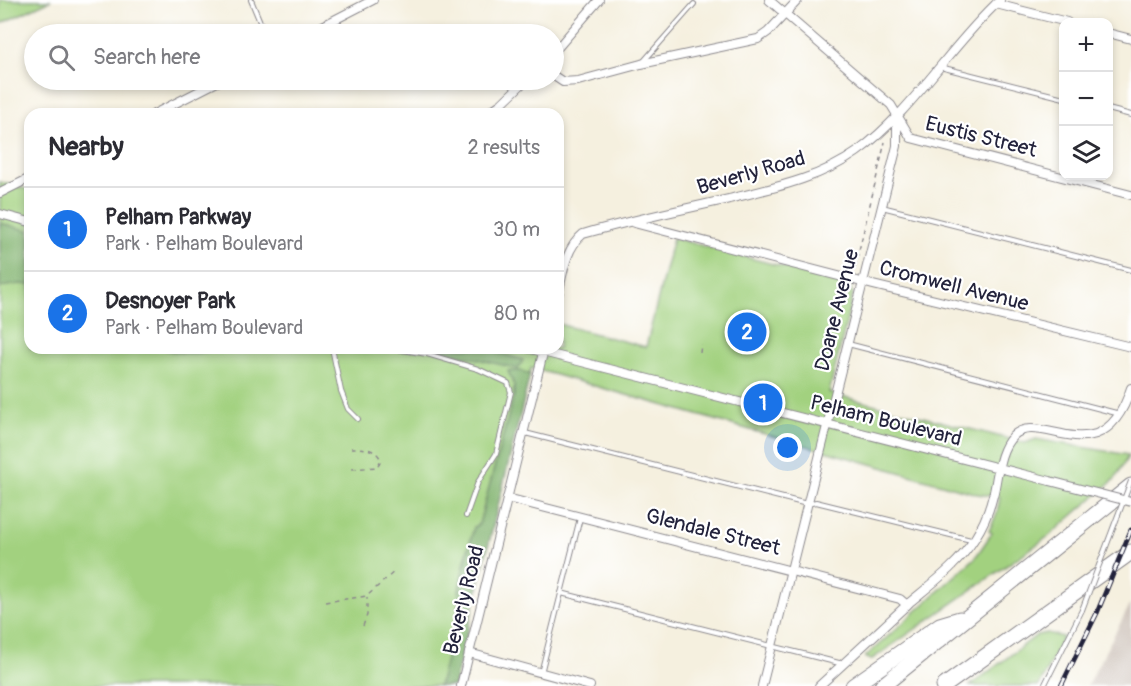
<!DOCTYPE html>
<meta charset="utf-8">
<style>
:root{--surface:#fff;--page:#f7f7f7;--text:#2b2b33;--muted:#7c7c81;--line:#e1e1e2;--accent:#1a73e8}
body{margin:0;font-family:Pangolin,sans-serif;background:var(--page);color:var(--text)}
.controls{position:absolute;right:18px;top:18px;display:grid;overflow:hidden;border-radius:12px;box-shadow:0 3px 9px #0003}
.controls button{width:54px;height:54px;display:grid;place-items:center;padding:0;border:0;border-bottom:2px solid var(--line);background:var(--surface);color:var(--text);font:30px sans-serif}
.you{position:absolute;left:788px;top:448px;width:21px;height:21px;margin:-15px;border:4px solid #fff;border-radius:50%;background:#1a73e8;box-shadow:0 0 0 9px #1a73e833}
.badge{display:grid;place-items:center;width:39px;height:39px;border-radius:50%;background:var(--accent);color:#fff;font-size:20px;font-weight:700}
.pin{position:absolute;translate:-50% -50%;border:3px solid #fff;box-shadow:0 2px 6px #0006}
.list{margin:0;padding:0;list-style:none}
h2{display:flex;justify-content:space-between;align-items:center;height:78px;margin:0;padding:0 24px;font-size:26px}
h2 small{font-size:20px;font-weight:400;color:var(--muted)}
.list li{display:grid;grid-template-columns:39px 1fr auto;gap:18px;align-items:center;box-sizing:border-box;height:84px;padding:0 24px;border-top:2px solid var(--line)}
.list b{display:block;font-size:22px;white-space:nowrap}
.list p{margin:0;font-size:20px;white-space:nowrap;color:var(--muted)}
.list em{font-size:20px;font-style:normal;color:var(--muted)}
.icon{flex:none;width:33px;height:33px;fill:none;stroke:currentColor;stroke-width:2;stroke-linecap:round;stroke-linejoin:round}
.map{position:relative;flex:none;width:1131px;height:686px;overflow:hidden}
.search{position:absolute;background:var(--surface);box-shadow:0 3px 9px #0003;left:24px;top:24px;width:540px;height:66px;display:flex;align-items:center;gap:15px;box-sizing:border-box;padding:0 21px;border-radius:33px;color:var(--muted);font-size:22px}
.panel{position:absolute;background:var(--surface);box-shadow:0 3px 9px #0003;left:24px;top:108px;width:540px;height:246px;border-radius:18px}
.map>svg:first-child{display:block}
.industrial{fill:#cdc2b9}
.green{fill:#a2d17f;stroke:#627a5d;stroke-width:1.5}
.forest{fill:#81b36e;stroke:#526a54;stroke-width:1.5}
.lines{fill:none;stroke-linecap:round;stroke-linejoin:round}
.service-casing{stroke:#8c898d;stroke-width:6}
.minor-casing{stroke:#8c898d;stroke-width:10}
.motorway-casing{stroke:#8c898d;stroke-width:17}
.path{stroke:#8c898d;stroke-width:1.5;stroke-dasharray:4.5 4.5;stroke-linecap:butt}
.service{stroke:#fff;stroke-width:4}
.minor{stroke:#fff;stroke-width:8}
.motorway{stroke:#fff;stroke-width:15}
.rail-casing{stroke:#22223b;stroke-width:5}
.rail{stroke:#fff;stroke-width:3;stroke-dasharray:9;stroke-linecap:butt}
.service-bridge-casing{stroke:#8c898d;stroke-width:6;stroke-linecap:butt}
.minor-bridge-casing{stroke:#8c898d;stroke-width:10;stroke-linecap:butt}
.service-bridge{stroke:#fff;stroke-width:4}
.minor-bridge{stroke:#fff;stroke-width:8}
.labels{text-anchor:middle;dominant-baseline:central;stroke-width:4.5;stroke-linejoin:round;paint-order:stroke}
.street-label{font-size:21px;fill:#22223b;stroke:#fff}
</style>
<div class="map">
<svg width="1131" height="686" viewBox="0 0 1131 686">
<rect width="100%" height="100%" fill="#fff"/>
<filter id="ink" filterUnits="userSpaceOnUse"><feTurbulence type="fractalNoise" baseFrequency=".0167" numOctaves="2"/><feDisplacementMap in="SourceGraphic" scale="12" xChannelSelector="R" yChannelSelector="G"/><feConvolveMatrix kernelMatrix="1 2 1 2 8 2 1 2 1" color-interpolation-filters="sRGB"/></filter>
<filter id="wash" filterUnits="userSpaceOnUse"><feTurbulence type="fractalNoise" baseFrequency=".008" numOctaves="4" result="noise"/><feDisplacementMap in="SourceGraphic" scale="24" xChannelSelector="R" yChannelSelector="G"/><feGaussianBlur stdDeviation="1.35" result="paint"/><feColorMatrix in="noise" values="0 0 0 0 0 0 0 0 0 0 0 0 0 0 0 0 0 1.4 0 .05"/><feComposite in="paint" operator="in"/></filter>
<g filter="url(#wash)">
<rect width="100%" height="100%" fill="#f5f0df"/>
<!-- industrial -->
<polygon class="industrial" points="1131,603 1131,686 1087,686"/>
<!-- green -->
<g class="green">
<polygon points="0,0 51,0 0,24"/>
<polygon points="0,182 30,190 30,348 558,348 558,324 646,347 673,238 849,284 853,295 829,393 1025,443 1036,439 1129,455 1115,479 1049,536 871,660 865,657 975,558 992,533 989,531 997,513 1000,497 977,494 531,368 454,686 0,686"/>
<polygon points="1047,633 1063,637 1039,686 970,686 1037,635"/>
</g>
<!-- forest -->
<g class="forest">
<polygon points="0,223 30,231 30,285 20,284 0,287"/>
<path d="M162 348H216C203 356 176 354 162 348Z"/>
<polygon points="434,348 481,348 523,360 518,369"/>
<path d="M508 371H521L530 375 454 686H439L458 613C457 584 467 555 474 527L479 524 514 395V385Z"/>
</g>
</g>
<g filter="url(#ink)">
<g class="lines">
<defs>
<g id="service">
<polyline points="251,0 265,34"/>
<polyline points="643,62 694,4"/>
<polyline points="940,67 1064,98"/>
<polyline points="1108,109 1131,115"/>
<polyline points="882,207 1131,270"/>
<polyline points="848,344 1120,414"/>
<polyline points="332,348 341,391 348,409 358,419"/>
<polyline points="390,348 427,354 478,369 508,383 511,392 496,454 478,482 466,516"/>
<polyline points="525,433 807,504 816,502 971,540"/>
<polyline points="561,593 843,664"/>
<polyline points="541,673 580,518"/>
<polyline points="1044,686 1082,610"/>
</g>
<g id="minor">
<polyline points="769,0 891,105 911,138 1131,195"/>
<polyline points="996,4 1067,22"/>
<polyline points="1108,33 1131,39"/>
<polyline points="307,34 373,0"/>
<polyline points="554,52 599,0"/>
<polyline points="554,76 563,82 578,81 641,64 758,39 768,32 798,0"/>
<polyline points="154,114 221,80"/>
<polyline points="486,114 501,104 526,80"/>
<polyline points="0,193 30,178"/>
<polyline points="0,214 30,222"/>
<polyline points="634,223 873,285 1131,347"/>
<path d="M558 295C563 273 565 249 583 234 631 220 680 210 729 199 773 188 819 179 857 152 913 111 949 47 1000 0"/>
<polyline points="527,348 1050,481"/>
<polyline points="507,498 900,599 907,605"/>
<polyline points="469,653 590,686"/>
<polyline points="461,686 544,349"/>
<polyline points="762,686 897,146 897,117"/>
<path d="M819 686C850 658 880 630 910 602 933 583 959 564 975 538 984 524 990 509 994 492 998 474 999 450 1013 436 1040 408 1102 479 1131 388"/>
</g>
<g id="motorway">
<polyline points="853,686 940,625 960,619"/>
<polyline points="882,686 1131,486"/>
<polyline points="944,686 1131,552"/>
</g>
</defs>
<!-- service casing -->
<use href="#service" class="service-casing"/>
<!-- minor casing -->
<use href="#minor" class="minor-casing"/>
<!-- motorway casing -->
<use href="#motorway" class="motorway-casing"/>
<!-- path -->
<g class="path">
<polyline points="855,267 885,142"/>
<polyline points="502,348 518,352"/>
<polyline points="700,353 701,344"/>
<path d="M351 448C363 448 376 448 381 460L377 467 351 469"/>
<polyline points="325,602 367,596 395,571"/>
<polyline points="363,626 367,615 367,597"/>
</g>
<!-- service -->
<use href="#service" class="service"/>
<!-- minor -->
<use href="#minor" class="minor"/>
<!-- motorway -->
<use href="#motorway" class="motorway"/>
<defs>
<polyline id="rail" points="1061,686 1097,613 1131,530"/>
</defs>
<!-- rail casing -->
<use href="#rail" class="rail-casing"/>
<!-- rail -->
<use href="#rail" class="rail"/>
<defs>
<polyline id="service-bridge" points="1082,610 1131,481"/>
<polyline id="minor-bridge" points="1050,481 1131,502"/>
</defs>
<!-- service-bridge casing -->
<use href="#service-bridge" class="service-bridge-casing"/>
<!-- minor-bridge casing -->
<use href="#minor-bridge" class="minor-bridge-casing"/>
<!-- service-bridge -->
<use href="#service-bridge" class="service-bridge"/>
<!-- minor-bridge -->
<use href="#minor-bridge" class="minor-bridge"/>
</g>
</g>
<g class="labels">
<!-- street labels -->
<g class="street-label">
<text transform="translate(981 137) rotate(14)">Eustis Street</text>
<text transform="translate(751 173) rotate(-16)">Beverly Road</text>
<text transform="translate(954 286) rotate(14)">Cromwell Avenue</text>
<text transform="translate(837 310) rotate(-76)">Doane Avenue</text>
<text transform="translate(886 421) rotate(14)">Pelham Boulevard</text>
<text transform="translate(713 532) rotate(14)">Glendale Street</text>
<text transform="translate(464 600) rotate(-76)">Beverly Road</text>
</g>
</g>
</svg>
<div class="controls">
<button>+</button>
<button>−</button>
<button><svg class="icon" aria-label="layers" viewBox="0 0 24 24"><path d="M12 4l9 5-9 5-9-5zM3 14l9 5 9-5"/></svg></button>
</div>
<div class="you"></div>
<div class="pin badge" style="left:763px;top:403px">1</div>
<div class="pin badge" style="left:747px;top:332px">2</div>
<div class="search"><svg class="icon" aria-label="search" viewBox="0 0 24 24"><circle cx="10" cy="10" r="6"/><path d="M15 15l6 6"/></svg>Search here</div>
<section class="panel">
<h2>Nearby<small>2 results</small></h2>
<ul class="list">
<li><span class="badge">1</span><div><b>Pelham Parkway</b><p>Park · Pelham Boulevard</p></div><em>30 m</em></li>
<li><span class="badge">2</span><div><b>Desnoyer Park</b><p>Park · Pelham Boulevard</p></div><em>80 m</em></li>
</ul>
</section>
</div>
